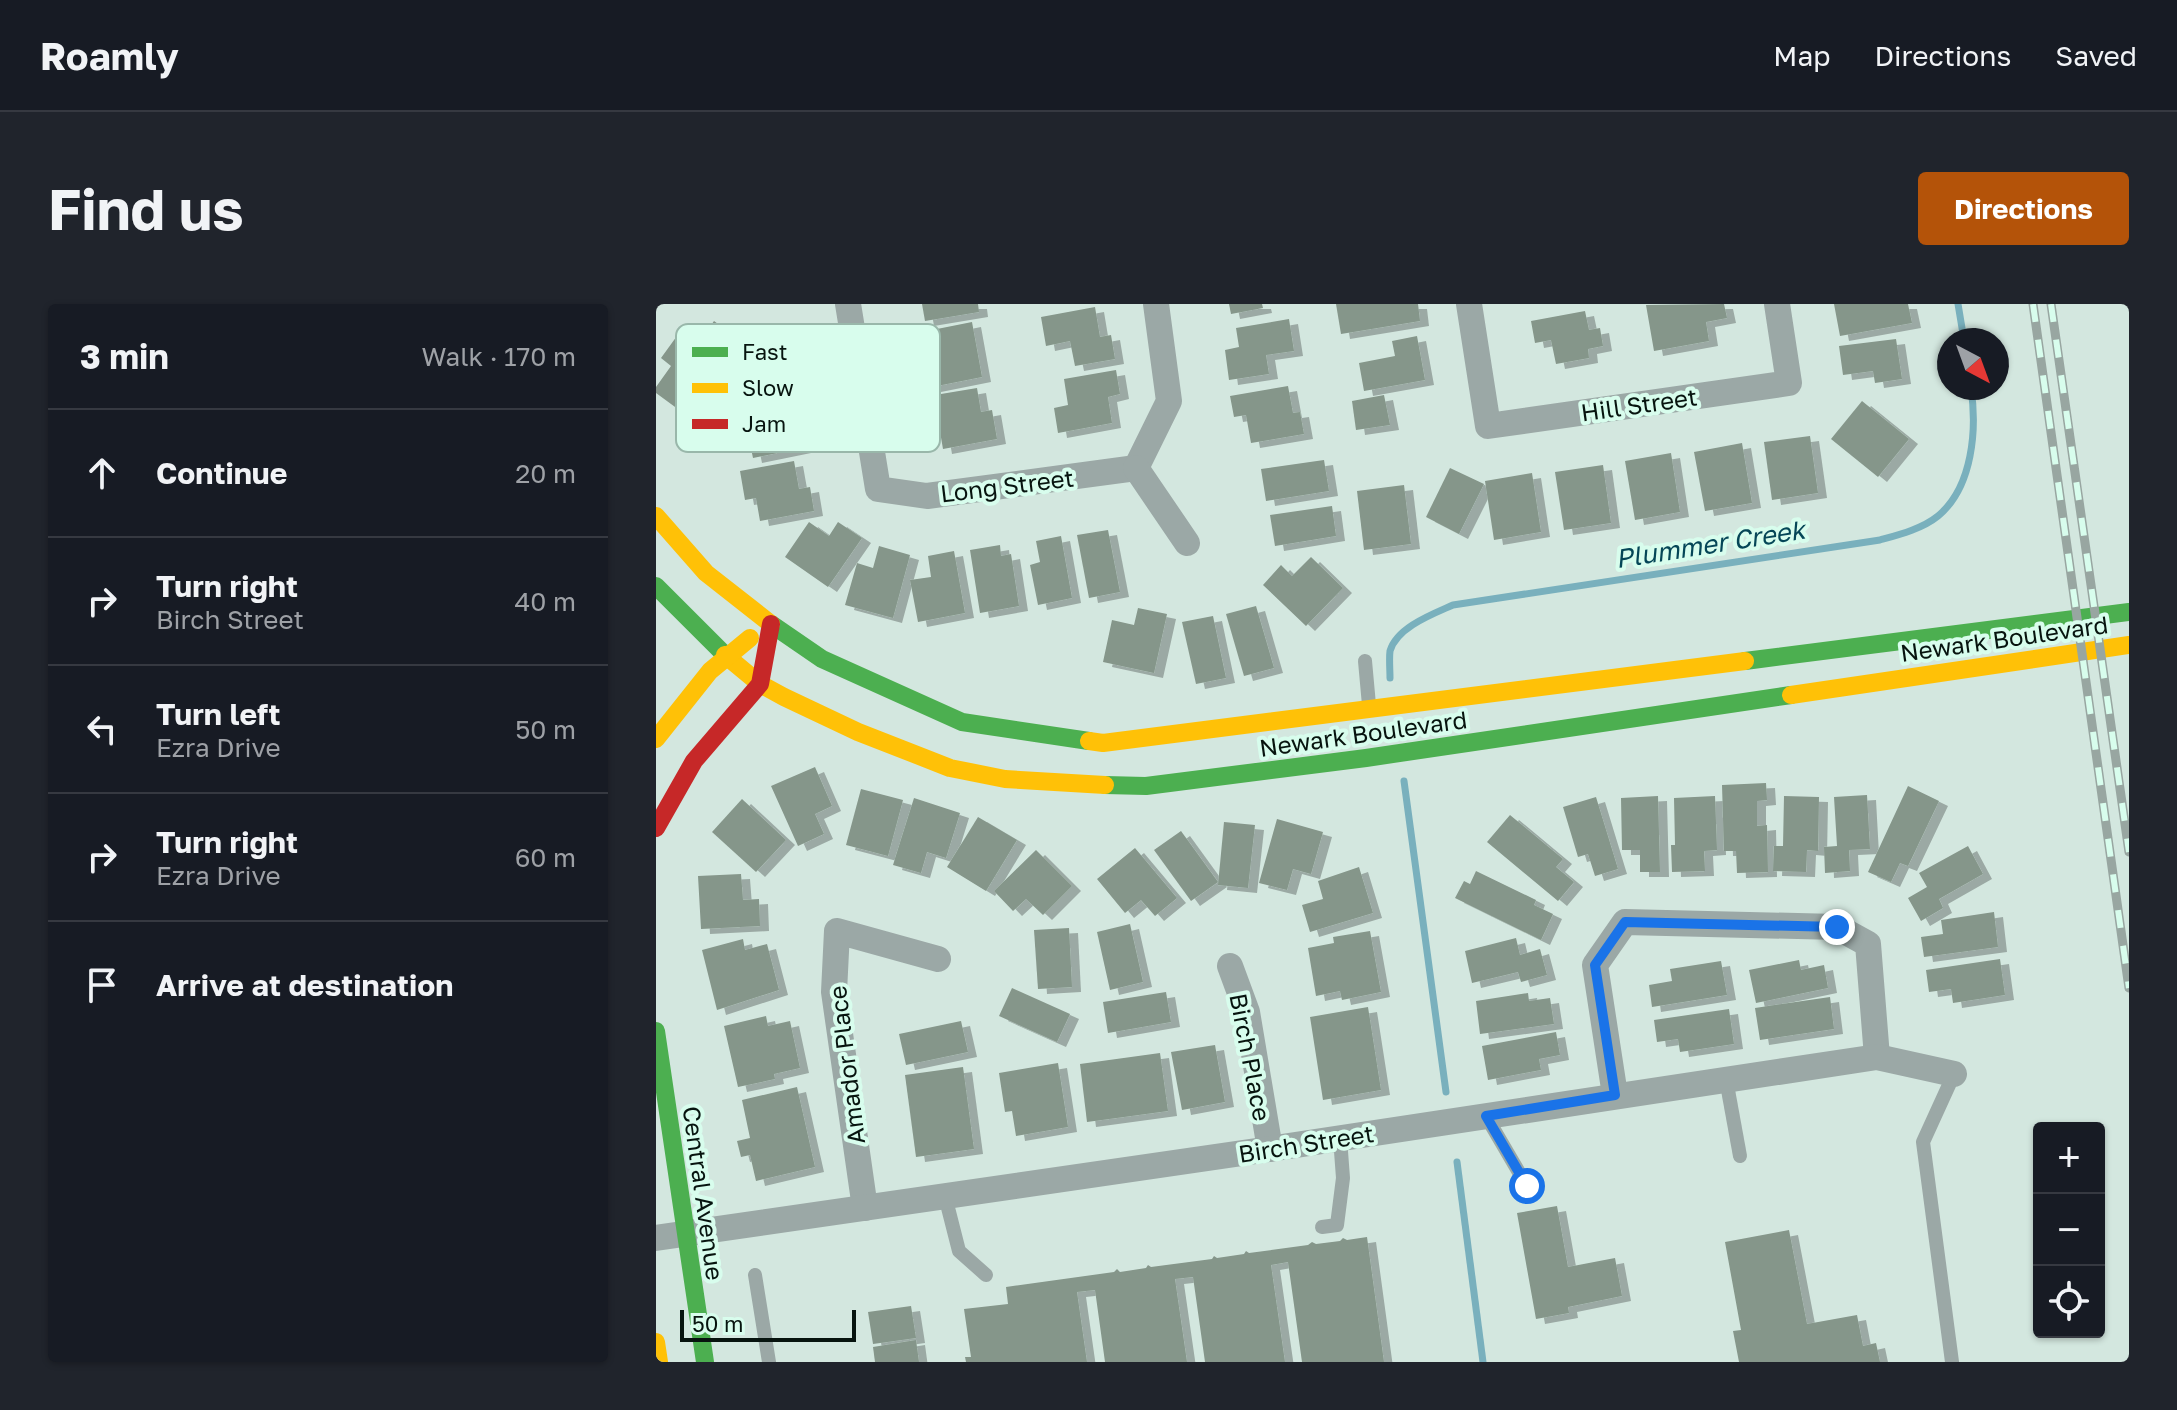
<!DOCTYPE html>
<meta charset="utf-8">
<style>
:root{--surface:#171b24;--page:#20242c;--text:#f1f3f6;--muted:#9ea1a6;--line:#363941;--accent:#b45309}
body{margin:0;font-family:"Golos Text",sans-serif;background:var(--page);color:var(--text)}
.controls{position:absolute;right:24px;bottom:24px;display:grid;overflow:hidden;border-radius:8px;box-shadow:0 2px 6px #0004}
.controls button{width:72px;height:72px;display:grid;place-items:center;padding:0;border:0;border-bottom:2px solid var(--line);background:var(--surface);color:var(--text);font:40px sans-serif}
.compass{position:absolute;left:1281px;top:24px;width:72px;height:72px;border-radius:50%;background:var(--surface);box-shadow:0 2px 6px #0004;rotate:139deg}
.scale{position:absolute;left:24px;bottom:20px;width:176px;box-sizing:border-box;padding-left:8px;border:4px solid #07140f;border-top:0;font-size:22px;line-height:28px;white-space:nowrap;color:#07140f;-webkit-text-stroke:6px #d8fded;paint-order:stroke}
.stop{position:absolute;width:24px;height:24px;margin:-18px;border:6px solid #1a73e8;border-radius:50%;background:#fff}
.stop.end{background:#1a73e8;border-color:#fff;box-shadow:0 2px 8px #0008}
.list{margin:0;padding:0;list-style:none}
h2{display:flex;justify-content:space-between;align-items:center;height:104px;margin:0;padding:0 32px;font-size:34px}
h2 small{font-size:26px;font-weight:400;color:var(--muted)}
.list li{display:grid;grid-template-columns:52px 1fr auto;gap:24px;align-items:center;box-sizing:border-box;height:128px;padding:0 32px;border-top:2px solid var(--line)}
.list b{display:block;font-size:30px;white-space:nowrap}
.list p{margin:0;font-size:26px;white-space:nowrap;color:var(--muted)}
.list em{font-size:26px;font-style:normal;color:var(--muted)}
.icon{flex:none;width:44px;height:44px;fill:none;stroke:currentColor;stroke-width:2;stroke-linecap:round;stroke-linejoin:round}
.map{position:relative;flex:none;width:1473px;height:1058px;overflow:hidden;border-radius:8px}
header{display:flex;align-items:center;gap:48px;box-sizing:border-box;height:112px;padding:0 40px;background:var(--surface);border-bottom:2px solid var(--line)}
header strong{font-size:38px}
nav{display:flex;gap:44px;margin-inline-start:auto;font-size:28px}
.intro{display:flex;align-items:center;justify-content:space-between;box-sizing:border-box;height:192px;padding:0 48px}
h1{margin:0;font-size:56px}
.button{padding:20px 36px;border-radius:8px;background:var(--accent);color:#fff;font-size:28px;font-weight:700}
main{display:flex;gap:48px;padding:0 48px}
aside{flex:1;background:var(--surface);border-radius:8px;box-shadow:0 2px 6px #0004}
.map>svg:first-child{display:block}
.lines{fill:none;stroke-linecap:round;stroke-linejoin:round}
.stream{stroke:#79b0bd;stroke-width:7}
.building{fill:#85968a;filter:url(#shadow)}
.lane{stroke:#9ba8a6;stroke-width:14}
.street{stroke:#9ba8a6;stroke-width:26}
.fast{stroke:#4caf50;stroke-width:18}
.slow{stroke:#ffc107;stroke-width:18}
.jam{stroke:#c62828;stroke-width:18}
.rail-casing{stroke:#98a6a1;stroke-width:9}
.rail{stroke:#d8fded;stroke-width:6;stroke-dasharray:18;stroke-linecap:butt}
.route{stroke:#1a73e8;stroke-width:10}
.labels{text-anchor:middle;dominant-baseline:central;stroke-width:8;stroke-linejoin:round;paint-order:stroke}
.street-label{font-size:24px;fill:#07140f;stroke:#d8fded}
.water-label{font-size:26px;font-style:italic;fill:#054657;stroke:#d8fded}
.key{fill:#d8fded;stroke:#99b7aa;stroke-width:2}
.key-label{font-size:22px;fill:#07140f}
</style>
<header>
<strong>Roamly</strong>
<nav><a>Map</a><a>Directions</a><a>Saved</a></nav>
</header>
<div class="intro"><h1>Find us</h1><a class="button">Directions</a></div>
<main>
<aside>
<h2>3 min<small>Walk · 170 m</small></h2>
<ul class="list">
<li><svg class="icon" aria-label="ahead" viewBox="0 0 24 24"><path d="M12 20V5M6 11l6-6 6 6"/></svg><div><b>Continue</b></div><em>20 m</em></li>
<li><svg class="icon" aria-label="right" viewBox="0 0 24 24"><path d="M7 20v-9h11M14 6l5 5-5 5"/></svg><div><b>Turn right</b><p>Birch Street</p></div><em>40 m</em></li>
<li><svg class="icon" aria-label="left" viewBox="0 0 24 24"><path d="M17 20v-9H6M10 6l-5 5 5 5"/></svg><div><b>Turn left</b><p>Ezra Drive</p></div><em>50 m</em></li>
<li><svg class="icon" aria-label="right" viewBox="0 0 24 24"><path d="M7 20v-9h11M14 6l5 5-5 5"/></svg><div><b>Turn right</b><p>Ezra Drive</p></div><em>60 m</em></li>
<li><svg class="icon" aria-label="arrive" viewBox="0 0 24 24"><path d="M6 21V4h12l-3 4 3 4H6"/></svg><div><b>Arrive at destination</b></div></li>
</ul>
</aside>
<div class="map">
<svg width="1473" height="1058" viewBox="0 0 1473 1058">
<defs>
<filter id="shadow"><feDropShadow dx="9" dy="5" stdDeviation="0" flood-color="#0004"/></filter>
</defs>
<rect width="100%" height="100%" fill="#d3e7df"/>
<g class="lines">
<!-- stream -->
<g class="stream">
<polyline points="1302,0 1308,36"/>
<path d="M734 374C734 366 733 355 734 347 741 323 777 310 797 301L1224 236C1242 231 1266 225 1282 212 1317 183 1321 125 1315 84"/>
<polyline points="748,477 790,788"/>
<polyline points="801,858 827,1058"/>
</g>
</g>
<!-- building -->
<g class="building">
<polygon points="266,0 322,0 323,8 269,17"/>
<polygon points="573,0 606,0 607,4 575,10"/>
<polygon points="680,0 762,0 764,17 685,30"/>
<polygon points="1068,0 1071,14 1050,18 1053,37 998,47 990,1"/>
<polygon points="1178,0 1252,0 1256,19 1184,32"/>
<polygon points="439,3 444,33 455,31 459,55 419,62 414,37 390,42 385,13"/>
<polygon points="929,7 933,26 944,24 947,42 932,45 933,54 900,60 895,36 879,39 875,17"/>
<polygon points="633,15 638,47 610,51 613,70 573,76 569,46 583,43 580,24"/>
<polygon points="58,17 84,36 30,111 0,89 0,83 15,62 5,54 26,25 43,38"/>
<polygon points="316,18 326,73 271,84 266,56 262,57 256,30"/>
<polygon points="761,32 769,76 708,87 703,59 739,52 736,37"/>
<polygon points="1240,35 1246,75 1219,79 1217,67 1187,71 1183,42"/>
<polygon points="460,66 464,90 452,93 456,119 402,129 398,104 412,101 408,75"/>
<polygon points="632,82 637,109 644,108 648,130 595,139 590,111 578,113 574,92"/>
<polygon points="321,84 325,108 336,106 341,135 287,145 282,116 271,118 267,93"/>
<polygon points="154,90 158,116 146,118 151,143 97,154 92,130 108,127 103,99"/>
<polygon points="728,91 734,121 700,126 696,97"/>
<polygon points="1206,97 1253,135 1222,173 1175,135"/>
<polygon points="1154,132 1162,189 1116,196 1108,138"/>
<polygon points="1086,139 1096,199 1049,207 1038,148"/>
<polygon points="1015,149 1024,208 979,216 969,157"/>
<polygon points="668,156 673,187 610,197 605,165"/>
<polygon points="138,157 143,185 154,183 158,207 104,217 100,194 89,196 84,167"/>
<polygon points="947,161 955,219 908,226 899,168"/>
<polygon points="794,164 828,180 803,230 770,213"/>
<polygon points="876,169 885,228 838,236 829,177"/>
<polygon points="748,181 755,240 708,246 701,187"/>
<polygon points="676,202 680,232 619,242 614,211"/>
<polygon points="153,218 173,232 182,218 206,234 172,283 129,253"/>
<polygon points="452,226 464,288 433,294 421,231"/>
<polygon points="405,232 416,294 382,301 374,261 384,258 380,237"/>
<polygon points="344,241 345,252 355,250 363,302 324,309 314,246"/>
<polygon points="223,242 254,251 237,314 189,301 201,259 217,264"/>
<polygon points="298,247 309,309 262,318 254,276 275,273 272,252"/>
<polygon points="655,253 687,284 650,322 607,281 625,261 636,272"/>
<polygon points="600,302 618,364 588,372 570,310"/>
<polygon points="482,304 511,310 498,369 447,358 456,316 478,321"/>
<polygon points="557,312 570,374 540,380 526,318"/>
<polygon points="159,463 176,502 159,510 168,530 142,542 115,482"/>
<polygon points="1110,479 1111,496 1101,497 1101,522 1111,521 1112,568 1081,569 1080,547 1068,547 1066,481"/>
<polygon points="1252,482 1283,497 1252,562 1244,559 1235,578 1212,568"/>
<polygon points="205,485 247,496 232,552 190,541"/>
<polygon points="1211,491 1214,545 1193,546 1194,567 1169,569 1168,543 1181,542 1178,493"/>
<polygon points="1002,492 1004,568 984,568 984,546 966,546 965,494"/>
<polygon points="1059,492 1061,546 1048,547 1049,567 1016,568 1015,541 1019,541 1018,494"/>
<polygon points="1128,492 1163,493 1162,547 1151,546 1150,568 1117,567 1118,542 1127,542"/>
<polygon points="940,493 962,565 939,572 932,550 922,553 907,503"/>
<polygon points="258,494 304,509 290,554 271,548 265,569 237,561"/>
<polygon points="86,495 130,536 100,568 56,528"/>
<polygon points="854,511 907,555 900,563 918,578 902,597 831,538"/>
<polygon points="322,513 361,536 330,587 291,563"/>
<polygon points="621,515 667,528 655,570 637,565 631,586 603,579"/>
<polygon points="568,518 599,521 592,584 562,581"/>
<polygon points="525,527 562,578 535,597 498,546"/>
<polygon points="1312,542 1327,570 1283,595 1287,604 1265,617 1252,594 1271,583 1263,569"/>
<polygon points="479,544 521,594 499,612 485,596 469,609 441,575"/>
<polygon points="380,546 416,582 387,611 370,595 357,607 338,587"/>
<polygon points="703,563 717,609 654,628 646,601 667,595 662,577"/>
<polygon points="820,567 880,596 878,601 897,610 885,636 799,594 808,577 814,580"/>
<polygon points="85,570 87,596 103,595 104,622 45,625 42,572"/>
<polygon points="1338,608 1342,643 1268,653 1265,633 1287,630 1285,616"/>
<polygon points="474,620 487,678 454,686 441,628"/>
<polygon points="413,624 416,683 382,685 378,626"/>
<polygon points="714,627 725,688 686,696 684,687 660,692 652,644 678,639 677,633"/>
<polygon points="860,634 864,651 884,645 891,671 865,678 862,668 816,679 809,647"/>
<polygon points="87,635 89,646 111,640 123,686 61,706 46,646"/>
<polygon points="1344,655 1349,691 1297,699 1295,685 1273,688 1270,666"/>
<polygon points="1143,656 1145,666 1168,661 1172,684 1100,699 1093,666"/>
<polygon points="1065,657 1071,691 996,703 993,681 1016,677 1014,665"/>
<polygon points="356,684 414,710 401,738 343,712"/>
<polygon points="510,688 515,718 452,729 447,698"/>
<polygon points="872,689 873,697 894,694 898,720 824,730 820,697"/>
<polygon points="1174,693 1178,725 1104,736 1099,704"/>
<polygon points="712,703 725,786 667,796 654,713"/>
<polygon points="1073,705 1078,740 1024,748 1022,735 1001,738 998,716"/>
<polygon points="110,712 112,722 134,717 144,764 118,770 119,775 82,783 68,722"/>
<polygon points="305,717 312,748 250,761 243,730"/>
<polygon points="900,728 904,751 883,755 885,766 832,776 826,742"/>
<polygon points="559,741 569,798 526,806 515,748"/>
<polygon points="504,749 512,807 431,818 424,760"/>
<polygon points="402,759 412,823 360,832 356,807 349,808 343,769"/>
<polygon points="307,763 318,845 260,853 249,771"/>
<polygon points="141,783 159,863 100,877 94,851 85,853 81,837 94,834 86,796"/>
<polygon points="901,902 912,963 959,954 966,992 912,1003 913,1009 880,1015 861,909"/>
<polygon points="1133,926 1151,1020 1201,1011 1207,1042 1220,1039 1224,1058 1083,1058 1077,1027 1085,1026 1069,938"/>
<polygon points="711,933 728,1058 646,1058 632,958 615,961 629,1058 549,1058 537,973 519,975 531,1058 449,1058 439,986 421,988 431,1058 310,1058 309,1053 315,1053 308,1005 352,1000 350,983 458,968 461,965 464,968 490,964 492,961 495,963 556,955 558,952 561,954 588,950 590,947 593,949 652,941 656,938 660,940 684,937 687,934 691,936"/>
<polygon points="255,1002 260,1034 217,1040 212,1008"/>
<polygon points="260,1036 263,1058 219,1058 217,1043"/>
</g>
<g class="lines">
<!-- lane -->
<g class="lane">
<polyline points="709,357 713,401"/>
<polyline points="1070,775 1084,852"/>
<polyline points="830,812 871,882"/>
<polyline points="289,892 303,947 330,971"/>
<polyline points="666,923 681,921 687,874 684,834"/>
<polyline points="99,971 113,1058"/>
<polyline points="1296,1058 1267,838 1298,770"/>
</g>
<!-- street -->
<g class="street">
<polyline points="192,0 222,185 271,192 480,164"/>
<polyline points="813,0 832,122 1133,79 1121,0"/>
<polyline points="480,164 513,97 500,0"/>
<polyline points="480,164 531,239"/>
<polyline points="574,662 591,708 614,845"/>
<polyline points="959,791 939,661 969,618 1181,623 1212,640 1221,753"/>
<polyline points="209,904 178,688 181,627 282,655"/>
<polyline points="0,934 614,845 1221,753 1298,770"/>
</g>
<!-- fast -->
<g class="fast">
<polyline points="0,282 69,351"/>
<polyline points="115,320 166,355 306,418 433,437"/>
<polyline points="1089,357 1473,308"/>
<polyline points="449,481 490,482 710,454 1135,391"/>
<polyline points="0,727 49,1058"/>
</g>
<!-- slow -->
<g class="slow">
<polyline points="0,212 50,269 115,320"/>
<polyline points="69,351 104,380 128,393 202,428 294,464 349,475 449,481"/>
<polyline points="1135,391 1473,341"/>
<polyline points="0,435 54,367 94,334"/>
<polyline points="433,437 447,439 1089,357"/>
<polyline points="0,1038 3,1058"/>
</g>
<!-- jam -->
<polyline class="jam" points="0,524 38,457 104,380 115,320"/>
<defs>
<g id="rail">
<polyline points="1377,0 1473,684"/>
<polyline points="1395,0 1473,548"/>
</g>
</defs>
<!-- rail casing -->
<use href="#rail" class="rail-casing"/>
<!-- rail -->
<use href="#rail" class="rail"/>
</g>
<g class="lines">
<!-- route -->
<polyline class="route" points="871,882 830,812 959,791 939,661 969,618 1181,623"/>
</g>
<g class="labels">
<!-- street labels -->
<g class="street-label">
<text transform="translate(983 100) rotate(-8)">Hill Street</text>
<text transform="translate(351 181) rotate(-7)">Long Street</text>
<text transform="translate(1348 334) rotate(-8)">Newark Boulevard</text>
<text transform="translate(707 429) rotate(-8)">Newark Boulevard</text>
<text transform="translate(595 753) rotate(79)">Birch Place</text>
<text transform="translate(190 761) rotate(-97)">Amador Place</text>
<text transform="translate(650 839) rotate(-9)">Birch Street</text>
<text transform="translate(48 889) rotate(82)">Central Avenue</text>
</g>
<!-- water labels -->
<g class="water-label">
<text transform="translate(1054 240) rotate(-9)">Plummer Creek</text>
</g>
</g>
<!-- legend -->
<rect x="20" y="20" width="264" height="128" rx="12" class="key"/>
<rect x="36" y="43" width="36" height="10" fill="#4caf50"/>
<rect x="36" y="79" width="36" height="10" fill="#ffc107"/>
<rect x="36" y="115" width="36" height="10" fill="#c62828"/>
<g class="key-label">
<text x="86" y="56">Fast</text>
<text x="86" y="92">Slow</text>
<text x="86" y="128">Jam</text>
</g>
</svg>
<div class="controls">
<button>+</button>
<button>−</button>
<button><svg class="icon" aria-label="locate" viewBox="0 0 24 24"><circle cx="12" cy="12" r="6"/><path d="M12 2v4M12 18v4M2 12h4M18 12h4"/></svg></button>
</div>
<svg class="compass" viewBox="-18 -18 36 36"><path d="M0-13l5 13h-10z" fill="#e53935"/><path d="M0 13l5-13h-10z" fill="#9ea1a6"/></svg>
<div class="scale">50 m</div>
<div class="stop" style="left:871px;top:882px"></div>
<div class="stop end" style="left:1181px;top:623px"></div>
</div>
</main>
